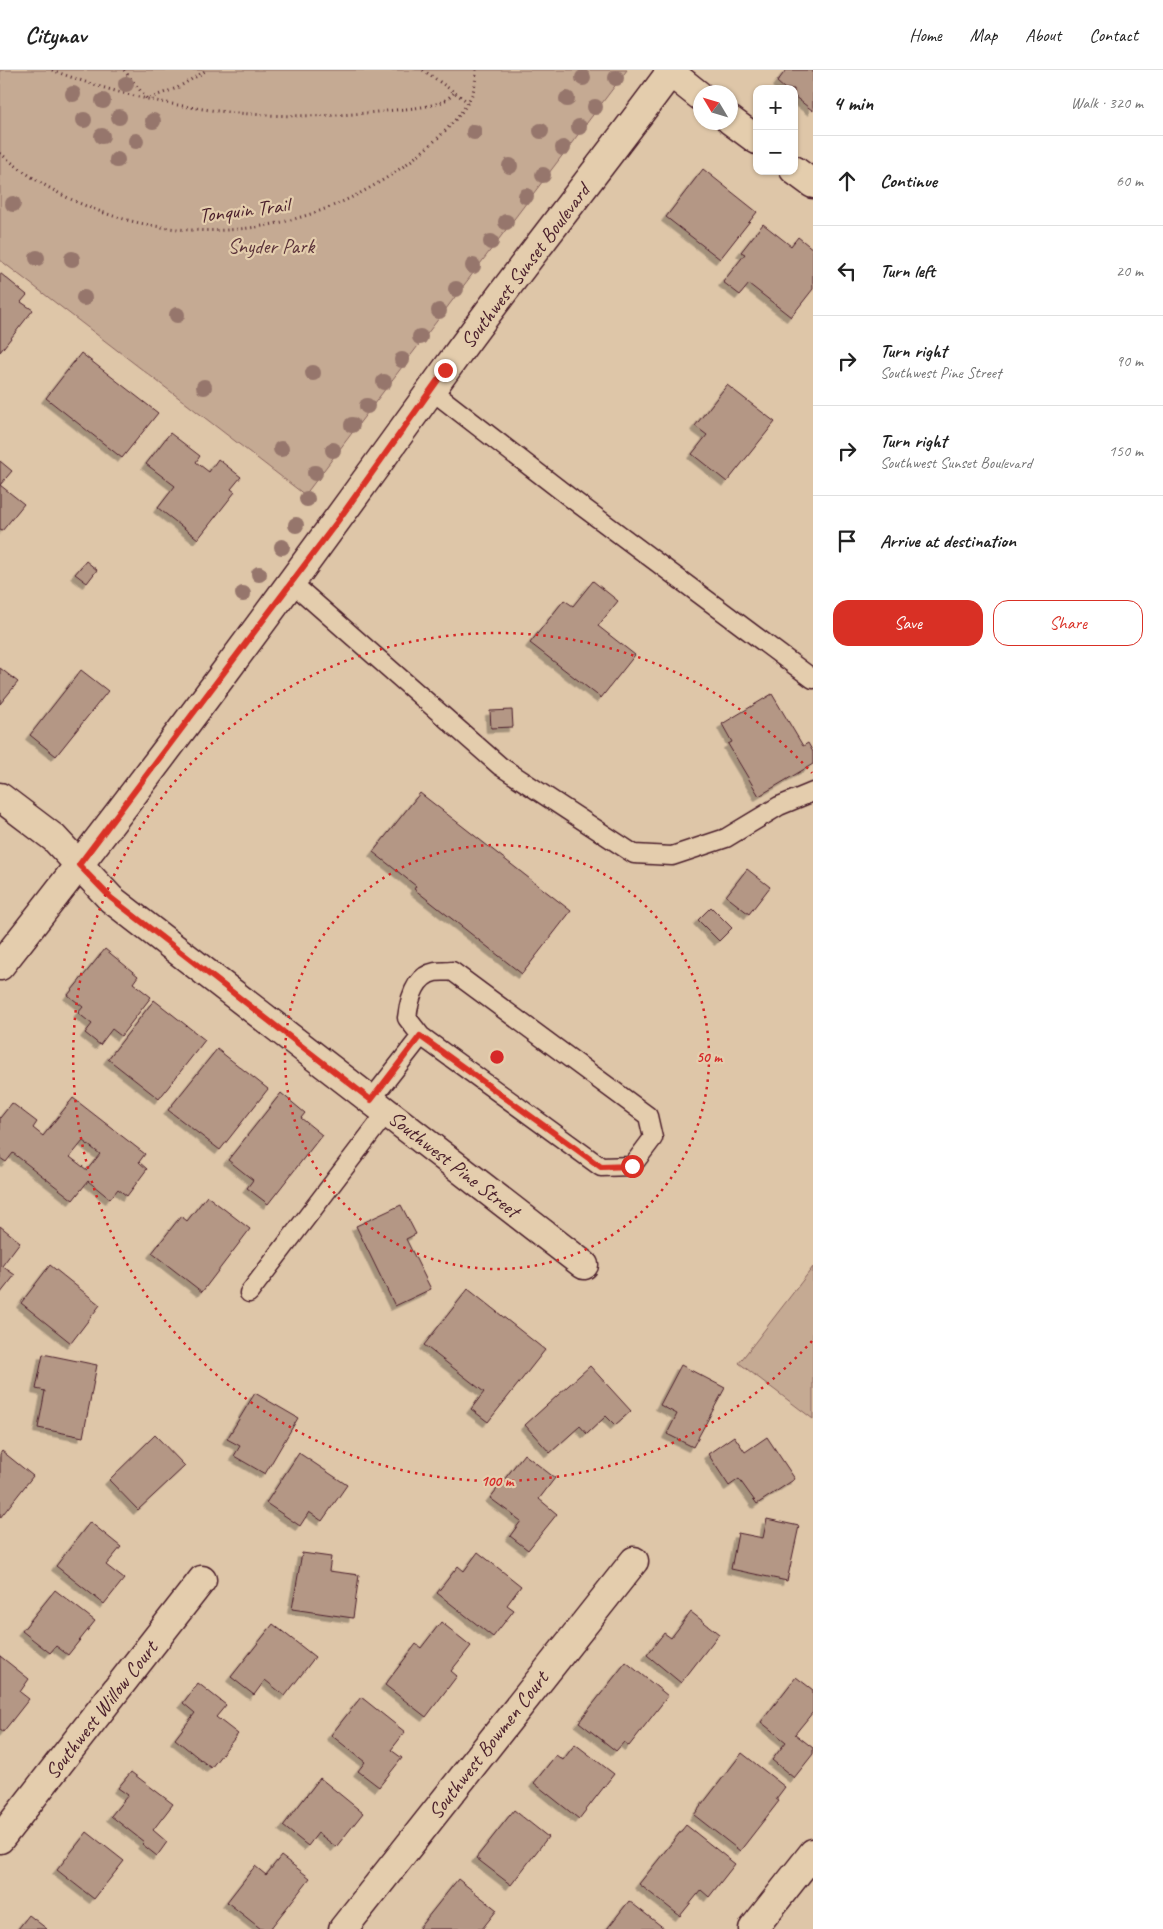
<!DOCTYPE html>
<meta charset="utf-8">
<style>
:root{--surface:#fff;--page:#f2f2f2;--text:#222;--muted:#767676;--line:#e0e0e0;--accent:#d93025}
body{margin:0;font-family:Caveat,sans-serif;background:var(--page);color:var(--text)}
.controls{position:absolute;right:15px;top:15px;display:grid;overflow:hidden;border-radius:10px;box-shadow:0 1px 4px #0004}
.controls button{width:45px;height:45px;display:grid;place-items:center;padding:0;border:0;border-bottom:1px solid var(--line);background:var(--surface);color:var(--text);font:25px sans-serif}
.compass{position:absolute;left:693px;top:15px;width:45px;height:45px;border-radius:50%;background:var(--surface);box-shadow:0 1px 4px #0004;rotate:308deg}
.stop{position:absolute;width:15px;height:15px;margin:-11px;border:4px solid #d93025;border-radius:50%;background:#fff}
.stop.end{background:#d93025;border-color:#fff;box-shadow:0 1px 5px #0008}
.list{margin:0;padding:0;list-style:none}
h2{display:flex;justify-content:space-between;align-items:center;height:65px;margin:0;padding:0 20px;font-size:21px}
h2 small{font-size:16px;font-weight:400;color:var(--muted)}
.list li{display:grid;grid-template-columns:32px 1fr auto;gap:15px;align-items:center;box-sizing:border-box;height:90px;padding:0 20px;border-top:1px solid var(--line)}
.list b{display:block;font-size:19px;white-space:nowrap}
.list p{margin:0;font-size:16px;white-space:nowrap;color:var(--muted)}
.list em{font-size:16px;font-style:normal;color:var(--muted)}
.actions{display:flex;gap:10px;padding:15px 20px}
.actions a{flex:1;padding:11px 0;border:1px solid var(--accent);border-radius:15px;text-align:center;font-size:18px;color:var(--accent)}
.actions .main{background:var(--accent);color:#fff}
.icon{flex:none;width:28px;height:28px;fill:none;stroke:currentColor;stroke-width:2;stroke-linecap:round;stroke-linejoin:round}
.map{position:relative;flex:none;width:813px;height:1859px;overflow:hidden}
header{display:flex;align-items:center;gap:30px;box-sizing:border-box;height:70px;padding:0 25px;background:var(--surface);border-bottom:1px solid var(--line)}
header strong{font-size:24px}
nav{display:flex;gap:28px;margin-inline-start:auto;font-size:18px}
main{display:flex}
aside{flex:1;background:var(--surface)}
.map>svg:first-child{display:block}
.green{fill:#c5aa93;stroke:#88645f}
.building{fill:#b49785;stroke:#4a1f2b;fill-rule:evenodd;filter:url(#shadow)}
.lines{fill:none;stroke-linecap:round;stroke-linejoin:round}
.service-casing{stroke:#4a1f2b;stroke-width:21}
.minor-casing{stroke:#4a1f2b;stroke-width:31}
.secondary-casing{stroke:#4a1f2b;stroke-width:31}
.path{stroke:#4a1f2b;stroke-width:3;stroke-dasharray:1 4;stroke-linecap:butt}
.service{stroke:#e4cdad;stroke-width:18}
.minor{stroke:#e4cdad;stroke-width:28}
.secondary{stroke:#e4cdad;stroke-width:28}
.tree{fill:#96766c}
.route{stroke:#d93025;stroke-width:6}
.ring{fill:none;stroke:#d62828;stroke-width:2.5;stroke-dasharray:2.5 5}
.labels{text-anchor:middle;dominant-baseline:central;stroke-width:4.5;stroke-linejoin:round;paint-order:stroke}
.street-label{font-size:21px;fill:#4a1f2b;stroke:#e4cdad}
.park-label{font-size:21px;fill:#5c343b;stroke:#e4cdad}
.centre{fill:#d62828;stroke:#e4cdad;stroke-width:2.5}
.ring-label{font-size:15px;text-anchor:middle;font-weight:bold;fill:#d62828;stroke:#e4cdad;stroke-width:4.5;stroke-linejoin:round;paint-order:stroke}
</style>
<header>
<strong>Citynav</strong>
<nav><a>Home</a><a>Map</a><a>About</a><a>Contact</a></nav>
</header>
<main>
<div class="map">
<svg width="813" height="1859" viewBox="0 0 813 1859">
<defs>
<filter id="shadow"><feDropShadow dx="-4.5" dy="4.5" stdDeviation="0" flood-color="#0004"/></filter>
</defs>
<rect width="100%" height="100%" fill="#dec6a8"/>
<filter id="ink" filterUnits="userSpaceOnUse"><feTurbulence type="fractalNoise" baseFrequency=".02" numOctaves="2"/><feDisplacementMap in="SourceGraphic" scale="10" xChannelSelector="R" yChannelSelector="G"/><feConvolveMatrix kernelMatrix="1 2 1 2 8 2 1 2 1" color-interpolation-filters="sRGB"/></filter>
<g filter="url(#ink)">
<!-- green -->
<g class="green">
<polygon points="0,0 627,0 305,425 0,190"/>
<polygon points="813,1197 813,1349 739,1293"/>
</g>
<!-- building -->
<g class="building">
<polygon points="786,0 813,0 813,41 794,26 794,19 785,19 777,12"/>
<polygon points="703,99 757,142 720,189 666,147"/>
<polygon points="763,154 791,176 798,167 813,179 813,219 791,247 749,214 740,225 723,212 745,184 741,182"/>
<polygon points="0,203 27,225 21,232 33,240 0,282"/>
<polygon points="81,283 158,343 122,388 46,328"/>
<polygon points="727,315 775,352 727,412 692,384 707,365 695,356"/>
<polygon points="170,363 200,386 196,392 209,402 218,389 241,407 231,419 235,422 198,469 158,438 175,416 146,394"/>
<polygon points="0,391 12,401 0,415 24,434 2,461 0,460"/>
<polygon points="86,491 97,500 87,513 75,504"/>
<polygon points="593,511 618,531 598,556 635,585 601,628 530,573 564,530 573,536"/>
<polygon points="0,598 18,612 0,634"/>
<polygon points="81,600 108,621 56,686 30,665"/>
<polygon points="772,624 803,676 808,673 813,682 813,694 759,726 728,674 732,672 722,654"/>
<polygon points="512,640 513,657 491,658 490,641"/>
<polygon points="420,723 571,841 522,904 414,819 416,816 373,782"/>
<polygon points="747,799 770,817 749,844 726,826"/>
<polygon points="711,837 732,858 719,871 698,850"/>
<polygon points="105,879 138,906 133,913 151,927 121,966 112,959 100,975 85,963 92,954 78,943 83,937 68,925"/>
<polygon points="154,930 205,970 159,1029 108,989"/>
<polygon points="217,979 268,1019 220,1080 168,1040"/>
<polygon points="281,1023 305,1043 301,1048 322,1065 268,1134 247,1118 253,1110 228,1090"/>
<path d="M73 1028 145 1084 139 1092 147 1099 127 1126 118 1119 110 1129 88 1111 73 1130 13 1083 6 1092 0 1088V1048L12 1033 37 1052 33 1058 43 1066ZM83 1071 100 1084 87 1100 70 1087Z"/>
<polygon points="207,1126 250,1159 202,1222 152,1183 181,1146 187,1151"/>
<polygon points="401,1135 416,1164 406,1169 431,1219 395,1236 356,1156"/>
<polygon points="0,1156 20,1172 2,1196 15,1205 0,1224"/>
<polygon points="50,1195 100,1235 71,1273 21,1233"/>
<polygon points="468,1219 545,1280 488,1352 471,1339 484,1322 424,1275"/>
<polygon points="43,1284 97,1295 83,1367 38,1358 45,1321 36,1319"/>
<polygon points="681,1295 725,1318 693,1377 667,1364 677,1344 660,1335"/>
<polygon points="590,1296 631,1341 615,1355 606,1346 587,1364 580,1356 550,1383 525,1355"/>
<polygon points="255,1323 298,1348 265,1404 234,1386 240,1376 227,1369"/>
<polygon points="155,1365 185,1396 138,1440 109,1410"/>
<polygon points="734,1366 745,1382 767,1367 795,1409 757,1434 739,1409 729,1416 708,1384"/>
<polygon points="2,1381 33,1406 0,1448 0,1384"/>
<polygon points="299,1383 347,1415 322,1451 309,1442 300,1456 266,1433"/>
<polygon points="524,1384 555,1408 539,1429 557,1444 528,1480 510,1466 521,1451 490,1428"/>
<polygon points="767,1449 799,1456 787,1511 731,1499 738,1463 763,1468"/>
<polygon points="90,1452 121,1477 106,1495 124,1509 104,1534 56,1496"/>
<polygon points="478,1482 521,1516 507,1535 514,1540 493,1567 437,1523 458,1496 464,1501"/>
<polygon points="302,1483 331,1487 329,1501 359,1505 353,1548 292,1539"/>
<polygon points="55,1520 95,1551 68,1585 56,1576 50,1583 22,1561"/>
<polygon points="691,1542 719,1564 681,1613 647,1585 664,1563 671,1568"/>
<polygon points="441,1552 471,1576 451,1601 457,1606 426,1647 385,1615 416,1574 421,1578"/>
<polygon points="273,1554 315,1587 285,1626 265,1610 254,1625 231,1607"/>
<polygon points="0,1586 29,1609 20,1622 29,1629 3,1662 0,1660"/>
<polygon points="626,1592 668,1626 629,1676 624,1672 616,1681 579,1652"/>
<polygon points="796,1607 813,1620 813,1642 795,1664 813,1678 813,1684 794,1708 772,1690 786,1672 761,1652"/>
<polygon points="198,1613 226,1635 216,1647 238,1664 211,1698 175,1669 195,1643 183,1633"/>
<polygon points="361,1627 405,1662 391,1680 402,1688 379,1717 358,1701 365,1692 331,1665"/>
<polygon points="575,1674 614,1704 579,1749 534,1713 556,1685 563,1690"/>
<polygon points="742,1683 785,1717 776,1729 779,1731 740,1781 694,1745"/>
<polygon points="131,1702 173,1734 153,1760 167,1772 157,1786 142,1774 144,1772 111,1746 128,1725 118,1718"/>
<polygon points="320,1708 363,1743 336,1777 318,1763 308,1776 283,1756"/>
<polygon points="514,1740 548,1767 511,1815 476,1788"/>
<polygon points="686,1755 735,1794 709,1827 701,1820 680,1846 639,1814"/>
<polygon points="87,1762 124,1791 94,1829 57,1800"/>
<polygon points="281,1786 310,1808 270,1859 261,1859 227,1832 255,1796 266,1805"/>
<polygon points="458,1809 497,1840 482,1859 420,1859 419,1858"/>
<polygon points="629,1831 665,1859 607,1859"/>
<polygon points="29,1845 47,1859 18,1859"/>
</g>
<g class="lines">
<defs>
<g id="service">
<polyline points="431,320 568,426 813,609"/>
<polyline points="291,512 500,696 634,784 672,786 726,768 779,736 813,722"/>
<path d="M371 1030 421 966 407 948C409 931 414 906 435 902 440 901 446 902 452 901L648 1046 653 1068 632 1096 601 1097 421 966"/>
<polyline points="249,1223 387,1042"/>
</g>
<g id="minor">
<polyline points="670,2 700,26"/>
<polyline points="730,50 757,70"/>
<polyline points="794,100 813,114"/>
<polyline points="0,727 54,768 111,829 584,1195"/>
<polyline points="0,1769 202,1510"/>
<polyline points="343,1859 634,1491"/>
<polyline points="753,1859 813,1783"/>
</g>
<path id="secondary" d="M0 896C154 701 300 502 445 301 518 199 598 101 672 0"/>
</defs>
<!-- service casing -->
<use href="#service" class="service-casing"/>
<!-- minor casing -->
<use href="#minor" class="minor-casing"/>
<!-- secondary casing -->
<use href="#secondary" class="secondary-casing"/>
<!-- path -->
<g class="path">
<path d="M52 0C157 41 274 54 386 41 403 39 426 38 442 32 446 30 451 26 454 23"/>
<polyline points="124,0 147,29 177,18 207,0"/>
<polyline points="423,0 468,32"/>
<path d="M0 83C122 187 295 185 418 85 437 70 464 45 473 22 475 15 476 8 476 0"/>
</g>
<!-- service -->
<use href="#service" class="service"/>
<!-- minor -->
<use href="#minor" class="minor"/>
<!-- secondary -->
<use href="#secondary" class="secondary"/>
</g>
<!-- trees -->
<g class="tree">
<circle cx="583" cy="8" r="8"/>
<circle cx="616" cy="8" r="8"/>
<circle cx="126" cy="14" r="8"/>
<circle cx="73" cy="24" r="8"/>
<circle cx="567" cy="29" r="8"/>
<circle cx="103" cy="31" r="8"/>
<circle cx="595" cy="37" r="8"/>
<circle cx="119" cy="47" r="8"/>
<circle cx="84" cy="50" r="8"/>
<circle cx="153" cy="51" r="8"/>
<circle cx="579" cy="57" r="8"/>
<circle cx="541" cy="61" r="8"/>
<circle cx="474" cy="62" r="8"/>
<circle cx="102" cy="66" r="8"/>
<circle cx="136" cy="71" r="8"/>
<circle cx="563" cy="78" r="8"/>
<circle cx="117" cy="90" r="8"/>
<circle cx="510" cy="96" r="8"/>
<circle cx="543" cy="105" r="8"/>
<circle cx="526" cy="126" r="8"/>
<circle cx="13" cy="134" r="8"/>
<circle cx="506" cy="152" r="8"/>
<circle cx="491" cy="172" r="8"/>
<circle cx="37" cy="188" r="8"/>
<circle cx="72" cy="189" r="8"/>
<circle cx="473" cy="196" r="8"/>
<circle cx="456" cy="219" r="8"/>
<circle cx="84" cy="228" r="8"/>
<circle cx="439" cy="241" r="8"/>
<circle cx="177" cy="245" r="8"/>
<circle cx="420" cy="267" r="8"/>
<circle cx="402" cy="290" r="8"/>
<circle cx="313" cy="303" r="8"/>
<circle cx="384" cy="312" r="8"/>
<circle cx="204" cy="317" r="8"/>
<circle cx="367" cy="336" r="8"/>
<circle cx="352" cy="355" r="8"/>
<circle cx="281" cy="379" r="8"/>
<circle cx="333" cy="380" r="8"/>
<circle cx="315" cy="403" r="8"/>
<circle cx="307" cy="429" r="8"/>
<circle cx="296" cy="455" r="8"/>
<circle cx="282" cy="477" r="8"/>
<circle cx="259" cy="504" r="8"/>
<circle cx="243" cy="524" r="8"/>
</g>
</g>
<g class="lines" filter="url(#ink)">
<!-- route -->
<polyline class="route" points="445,300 337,452 79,795 111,828 371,1030 420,966 601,1097 632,1096"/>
</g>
<!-- distance rings -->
<g class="ring">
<circle cx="497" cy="987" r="212"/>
<path d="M812 1271A424 424 0 1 1 812 703"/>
</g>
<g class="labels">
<!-- street labels -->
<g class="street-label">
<text transform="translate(244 140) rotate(-7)">Tonquin Trail</text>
<text transform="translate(525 196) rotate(-53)">Southwest Sunset Boulevard</text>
<text transform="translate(454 1094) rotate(38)">Southwest Pine Street</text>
<text transform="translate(101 1640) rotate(-52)">Southwest Willow Court</text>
<text transform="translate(488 1675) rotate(-52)">Southwest Bowmen Court</text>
</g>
<!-- park labels -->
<g class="park-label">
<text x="271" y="176">Snyder Park</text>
</g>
</g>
<circle cx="497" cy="987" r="8" class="centre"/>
<g class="ring-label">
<text x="709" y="992">50 m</text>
<text x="497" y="1416">100 m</text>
</g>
</svg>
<div class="controls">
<button>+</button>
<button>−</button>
</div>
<svg class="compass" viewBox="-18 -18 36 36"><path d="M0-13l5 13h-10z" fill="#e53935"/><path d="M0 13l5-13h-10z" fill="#767676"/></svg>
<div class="stop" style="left:632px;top:1096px"></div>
<div class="stop end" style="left:445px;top:300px"></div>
</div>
<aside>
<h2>4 min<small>Walk · 320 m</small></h2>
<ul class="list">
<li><svg class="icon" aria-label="ahead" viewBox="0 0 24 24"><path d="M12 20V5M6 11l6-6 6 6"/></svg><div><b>Continue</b></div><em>60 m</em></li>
<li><svg class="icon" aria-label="left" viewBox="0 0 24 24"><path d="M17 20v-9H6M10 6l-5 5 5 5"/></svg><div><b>Turn left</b></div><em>20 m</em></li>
<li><svg class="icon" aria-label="right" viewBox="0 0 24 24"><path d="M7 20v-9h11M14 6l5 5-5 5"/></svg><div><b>Turn right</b><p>Southwest Pine Street</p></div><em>90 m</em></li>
<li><svg class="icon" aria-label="right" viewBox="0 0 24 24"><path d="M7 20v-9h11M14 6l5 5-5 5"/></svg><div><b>Turn right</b><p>Southwest Sunset Boulevard</p></div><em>150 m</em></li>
<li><svg class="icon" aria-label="arrive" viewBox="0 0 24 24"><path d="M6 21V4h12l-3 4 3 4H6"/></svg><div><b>Arrive at destination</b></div></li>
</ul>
<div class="actions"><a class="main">Save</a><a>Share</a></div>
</aside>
</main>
